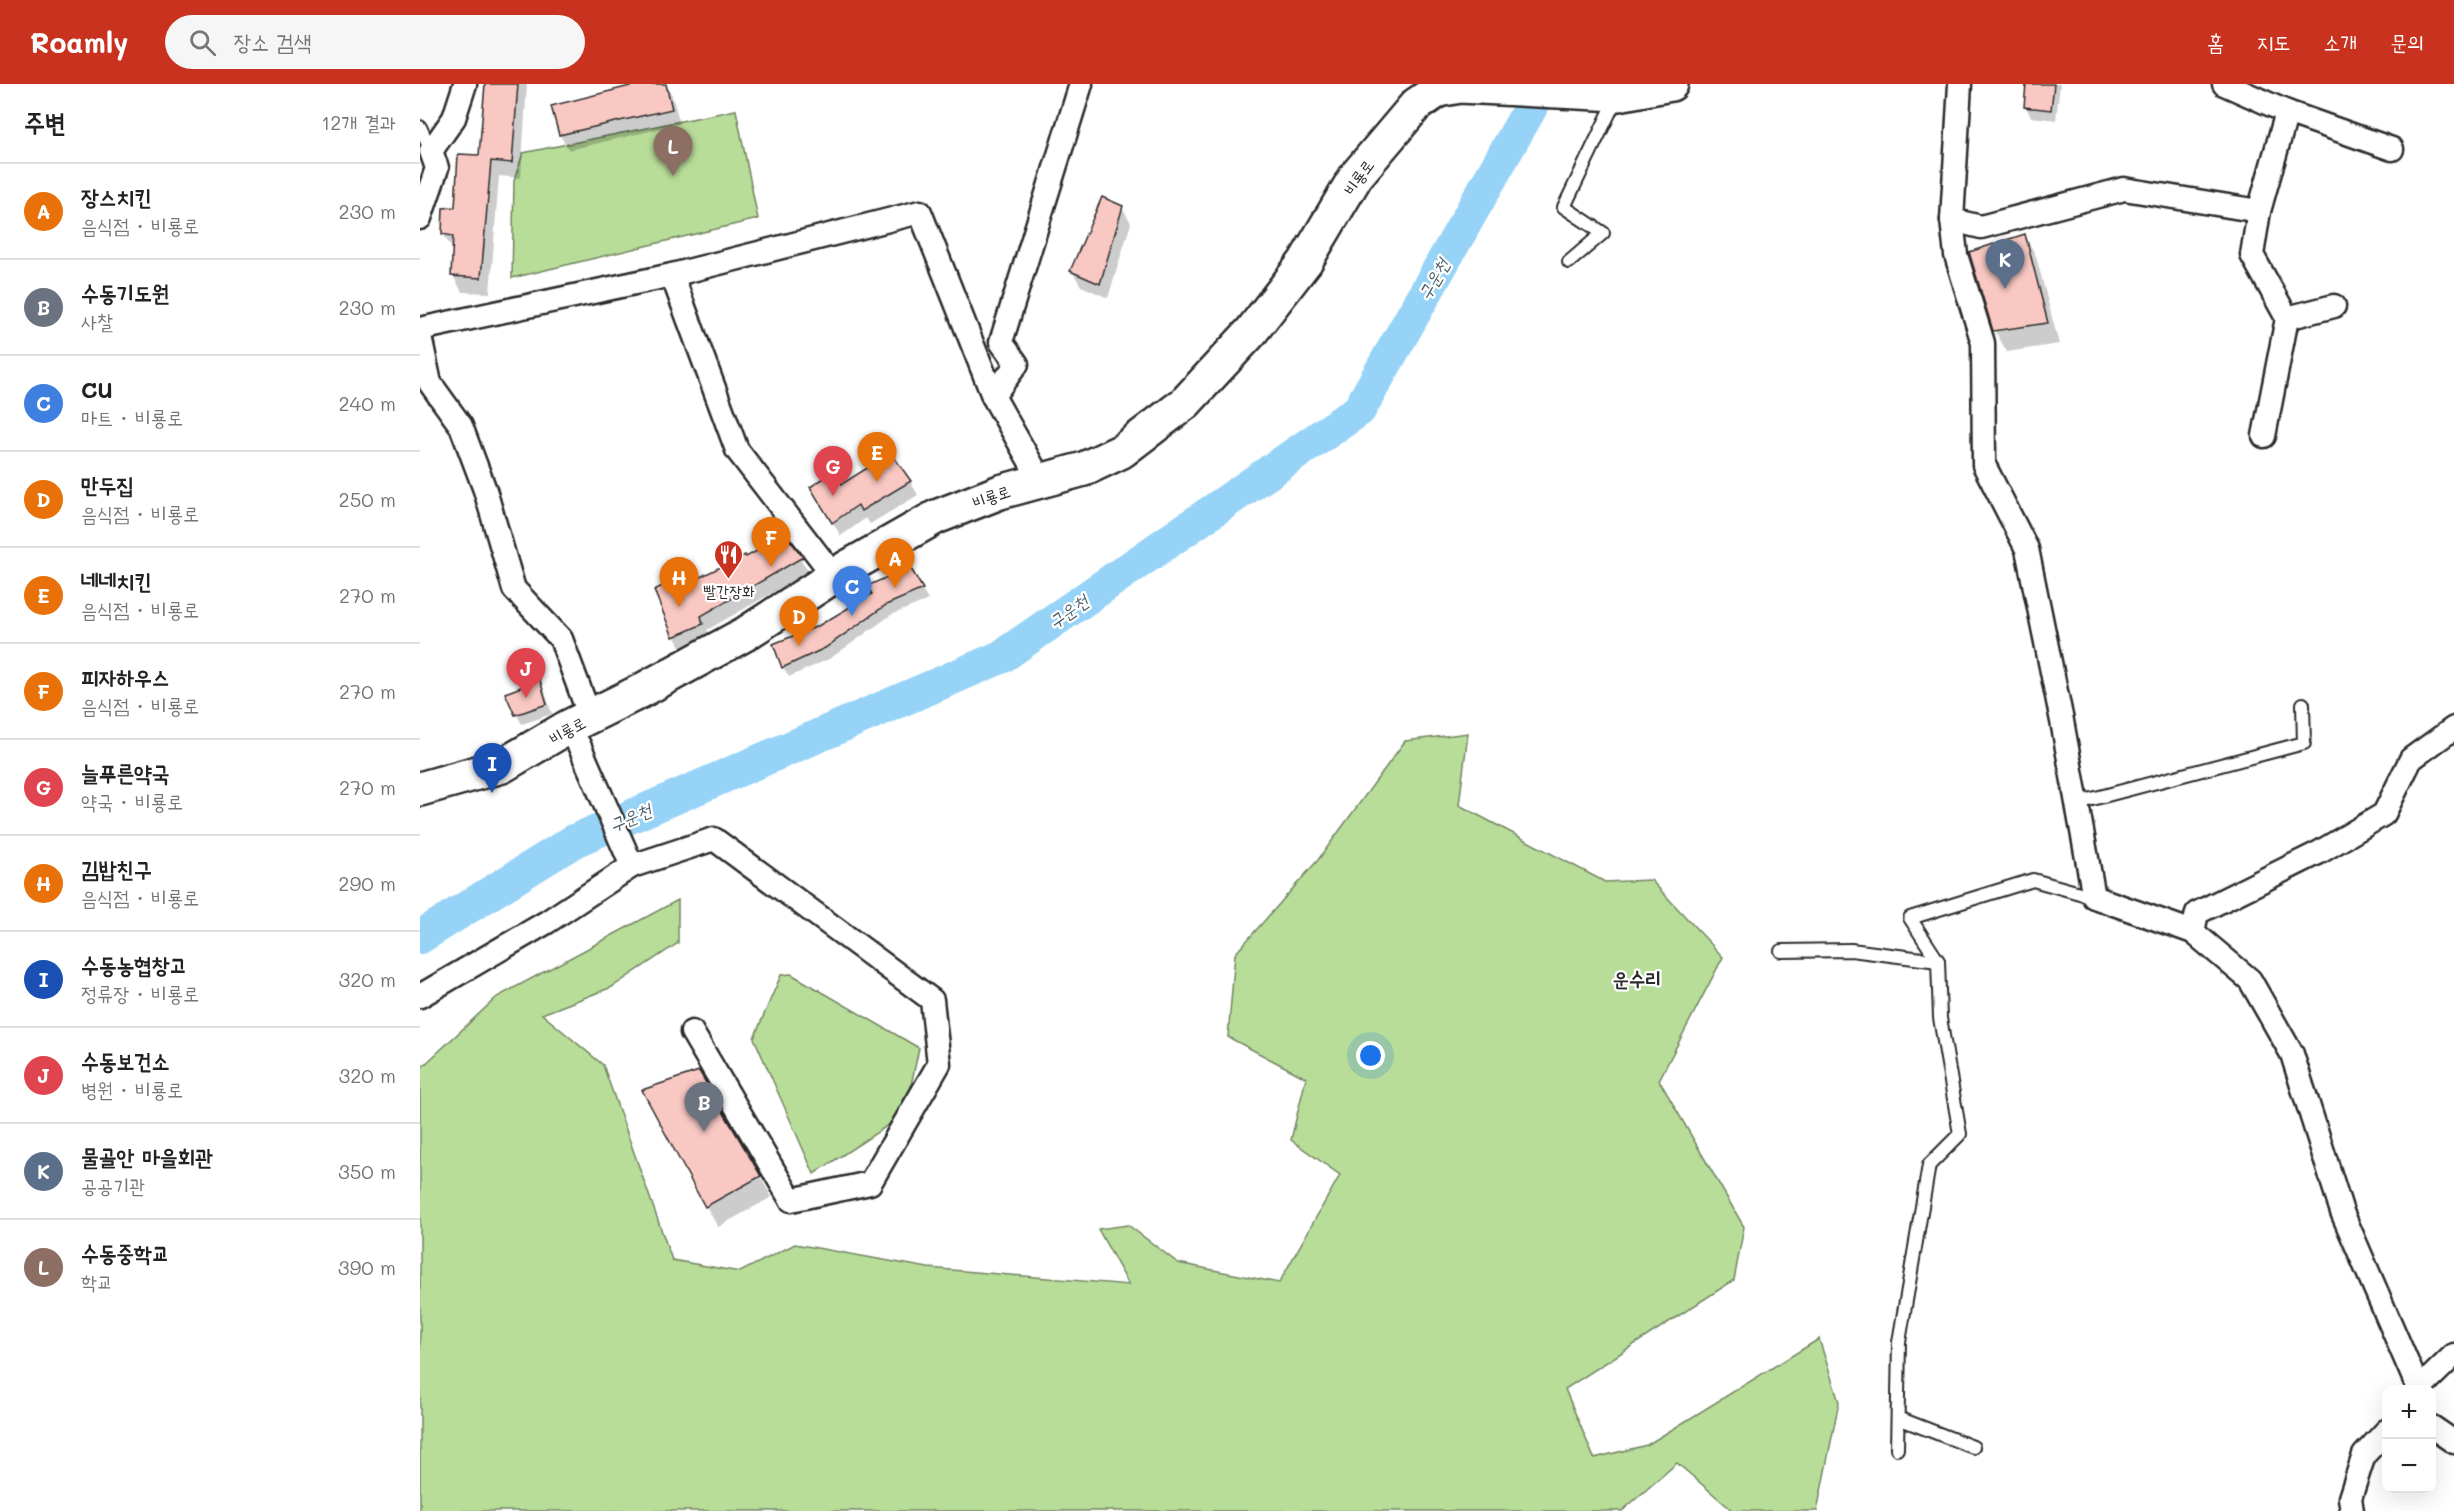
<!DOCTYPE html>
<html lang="ko">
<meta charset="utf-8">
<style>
:root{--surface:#fff;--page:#f6f6f6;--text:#222;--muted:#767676;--line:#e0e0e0;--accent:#c8321e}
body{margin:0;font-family:Mali,"Poor Story",sans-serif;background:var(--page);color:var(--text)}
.controls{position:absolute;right:18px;bottom:18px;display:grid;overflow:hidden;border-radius:12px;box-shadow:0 6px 24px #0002}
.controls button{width:54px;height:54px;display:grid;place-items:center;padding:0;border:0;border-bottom:2px solid var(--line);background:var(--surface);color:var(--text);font:30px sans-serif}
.you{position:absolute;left:951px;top:972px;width:21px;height:21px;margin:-15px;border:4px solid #fff;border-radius:50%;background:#1a73e8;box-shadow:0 0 0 9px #1a73e833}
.badge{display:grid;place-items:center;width:39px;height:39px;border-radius:50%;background:var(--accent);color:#fff;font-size:20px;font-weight:700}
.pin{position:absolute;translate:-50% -50px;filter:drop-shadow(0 2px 3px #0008)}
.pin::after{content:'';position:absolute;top:32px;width:21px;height:18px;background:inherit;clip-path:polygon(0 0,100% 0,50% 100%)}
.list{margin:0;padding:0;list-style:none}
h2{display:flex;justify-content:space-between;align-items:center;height:78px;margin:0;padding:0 24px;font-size:26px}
h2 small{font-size:20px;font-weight:400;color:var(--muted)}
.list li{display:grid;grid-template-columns:39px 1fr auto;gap:18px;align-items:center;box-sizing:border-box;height:96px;padding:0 24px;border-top:2px solid var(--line)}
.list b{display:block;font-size:22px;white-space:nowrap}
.list p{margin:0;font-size:20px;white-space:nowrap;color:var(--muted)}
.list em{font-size:20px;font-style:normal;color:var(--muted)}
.icon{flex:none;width:33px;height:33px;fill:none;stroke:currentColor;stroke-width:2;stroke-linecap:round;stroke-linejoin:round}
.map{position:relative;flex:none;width:2034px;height:1427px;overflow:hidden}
header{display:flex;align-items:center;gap:36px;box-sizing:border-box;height:84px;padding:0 30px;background:var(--accent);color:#fff}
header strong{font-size:28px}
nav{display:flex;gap:33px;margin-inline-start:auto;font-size:21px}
.search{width:420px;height:54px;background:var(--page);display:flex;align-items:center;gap:15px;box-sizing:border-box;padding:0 21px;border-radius:33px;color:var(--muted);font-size:22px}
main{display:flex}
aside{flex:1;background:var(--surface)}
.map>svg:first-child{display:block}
.green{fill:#b8dd99;stroke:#728462;stroke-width:1.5}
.shadow{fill:#0003}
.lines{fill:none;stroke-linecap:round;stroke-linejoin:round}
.river{stroke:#97d3f7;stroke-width:34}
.building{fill:#f9c8c2;stroke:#2b2b2b;stroke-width:1.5}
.lane-casing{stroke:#2b2b2b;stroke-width:16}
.street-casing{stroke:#2b2b2b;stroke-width:27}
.secondary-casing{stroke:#2b2b2b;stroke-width:38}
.lane{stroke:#fff;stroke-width:12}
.street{stroke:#fff;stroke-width:22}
.secondary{stroke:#fff;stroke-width:33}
.labels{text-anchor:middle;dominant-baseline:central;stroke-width:4.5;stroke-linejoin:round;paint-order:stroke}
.street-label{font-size:16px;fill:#2b2b2b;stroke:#fff}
.poi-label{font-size:16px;fill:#2b2b2b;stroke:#fff}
.water-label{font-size:18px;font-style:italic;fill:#4b5d68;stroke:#fff}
.quarter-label{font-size:20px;font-weight:bold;fill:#2b2b2b;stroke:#fff}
</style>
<header>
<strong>Roamly</strong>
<div class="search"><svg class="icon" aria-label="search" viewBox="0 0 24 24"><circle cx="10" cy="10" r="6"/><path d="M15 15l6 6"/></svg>장소 검색</div>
<nav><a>홈</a><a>지도</a><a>소개</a><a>문의</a></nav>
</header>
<main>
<aside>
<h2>주변<small>12개 결과</small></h2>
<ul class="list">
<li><span class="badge" style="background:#e8710a">A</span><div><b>장스치킨</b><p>음식점 · 비룡로</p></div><em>230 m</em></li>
<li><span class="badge" style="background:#6b7280">B</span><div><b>수동기도원</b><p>사찰</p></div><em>230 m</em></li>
<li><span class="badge" style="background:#3f7fe0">C</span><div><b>CU</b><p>마트 · 비룡로</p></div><em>240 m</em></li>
<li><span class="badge" style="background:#e8710a">D</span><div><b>만두집</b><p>음식점 · 비룡로</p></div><em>250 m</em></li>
<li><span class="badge" style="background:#e8710a">E</span><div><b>네네치킨</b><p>음식점 · 비룡로</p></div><em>270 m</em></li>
<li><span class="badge" style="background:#e8710a">F</span><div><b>피자하우스</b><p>음식점 · 비룡로</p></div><em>270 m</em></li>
<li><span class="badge" style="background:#e0444e">G</span><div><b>늘푸른약국</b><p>약국 · 비룡로</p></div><em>270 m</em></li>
<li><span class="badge" style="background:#e8710a">H</span><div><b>김밥친구</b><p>음식점 · 비룡로</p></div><em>290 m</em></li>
<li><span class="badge" style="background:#1a4fb4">I</span><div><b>수동농협창고</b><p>정류장 · 비룡로</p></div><em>320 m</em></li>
<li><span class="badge" style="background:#e0444e">J</span><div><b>수동보건소</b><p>병원 · 비룡로</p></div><em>320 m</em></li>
<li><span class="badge" style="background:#5c6f8a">K</span><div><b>물골안 마을회관</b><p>공공기관</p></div><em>350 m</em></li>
<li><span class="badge" style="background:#8d6e63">L</span><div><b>수동중학교</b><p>학교</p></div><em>390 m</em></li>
</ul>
</aside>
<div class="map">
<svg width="2034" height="1427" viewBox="0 0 2034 1427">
<rect width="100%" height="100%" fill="#fff"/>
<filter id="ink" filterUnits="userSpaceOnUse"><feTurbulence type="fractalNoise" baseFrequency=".0167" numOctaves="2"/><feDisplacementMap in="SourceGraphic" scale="12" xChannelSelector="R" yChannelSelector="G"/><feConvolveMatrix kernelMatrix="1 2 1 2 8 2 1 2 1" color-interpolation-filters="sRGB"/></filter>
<g filter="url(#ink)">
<!-- green -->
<g class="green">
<polygon points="316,26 338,135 92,194 94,97 103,69"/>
<polygon points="1048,649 1039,721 1185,798 1231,796 1303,873 1239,996 1324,1143 1314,1196 1145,1305 1174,1374 1227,1361 1399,1255 1419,1318 1397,1427 1313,1427 1257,1379 1202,1427 0,1427 0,985 77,913 258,816 258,859 192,903 122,930 183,981 252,1176 320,1188 375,1160 508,1184 709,1201 678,1145 708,1141 758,1179 859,1199 920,1091 871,1056 886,994 808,953 815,870 898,776 985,657"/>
<polygon points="371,890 499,964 485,1030 394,1090 334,954 361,891"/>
</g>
<!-- shadow -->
<g class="shadow">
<polygon points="67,0 107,0 101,94 79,92 70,209 42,208 33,192 33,166 23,150 60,72"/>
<polygon points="224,0 246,0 252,11 260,40 149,66 140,51"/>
<polygon points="1608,0 1640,0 1636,36 1611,33 1606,23"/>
<polygon points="702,123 711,139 688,214 661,202 652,187"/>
<polygon points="1605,151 1616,172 1639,260 1587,268 1575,247"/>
<polygon points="490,397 498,411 450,440 446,434 421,452 399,417 422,402"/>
<polygon points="365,453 389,488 287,546 290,554 262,566 254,552 267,492 271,499 326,475"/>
<polygon points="489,485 508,516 471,531 411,574 369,593 363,583 399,543 454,511"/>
<polygon points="120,598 125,608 132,630 102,640 96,630"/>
<polygon points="278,988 352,1113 298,1143 286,1122"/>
</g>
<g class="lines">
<!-- river -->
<polyline class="river" points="0,853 154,757 581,573 939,326 1124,0"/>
</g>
<!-- building -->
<g class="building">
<polygon points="65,0 98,0 92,79 71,77 61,194 31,192 33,152 22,150 23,124 35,123 38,70 59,71"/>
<polygon points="218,0 246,0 252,25 139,51 131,22"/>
<polygon points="1606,0 1634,0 1631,26 1604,23"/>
<polygon points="682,113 703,122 680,200 650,187"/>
<polygon points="1605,150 1628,239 1573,247 1549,168"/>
<polygon points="471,369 491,397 441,427 438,421 412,439 390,403 415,387 422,400"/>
<polygon points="366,451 383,473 281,532 283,540 253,553 234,506 267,490 270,498 325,471 326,473"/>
<polygon points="490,483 503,505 466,521 405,564 362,584 353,560 398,542 452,510 447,502"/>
<polygon points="120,596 127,620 95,631 85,609"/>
<polygon points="279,987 341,1092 285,1123 222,1006"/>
</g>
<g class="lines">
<defs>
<g id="lane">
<polyline points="0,43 11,67"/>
<polyline points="1149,178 1183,149 1144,123 1198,11"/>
<polyline points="1657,719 1884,659 1883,620"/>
<polyline points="1361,867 1431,866 1518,877"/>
<polyline points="1478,1334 1553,1363"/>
<polyline points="1477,1365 1479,1258 1509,1081 1540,1050 1520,934 1518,877 1490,834 1613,796 1674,813"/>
</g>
<g id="street">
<polyline points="1540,0 1532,136 1536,171 1563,259 1564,381 1607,465 1642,637 1674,813 1773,848 1830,896 1872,970 1922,1128 1999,1306"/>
<polyline points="1867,28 1972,65"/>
<polyline points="1839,127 1832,171 1867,234 1844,352"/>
<polyline points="0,134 17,84 11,67 34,34 45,0"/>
<polyline points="1532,136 1561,143 1704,105 1839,127 1867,28 1804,0"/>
<polyline points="252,191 317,366 414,492"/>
<polyline points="1867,234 1914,222"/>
<polyline points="0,245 252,191 500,128 573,312 621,397"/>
<polyline points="0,252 10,299 41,342 65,406 94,505 141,555 170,633"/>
<polyline points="573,312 597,280 581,258 661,0"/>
<polyline points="212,782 294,755 512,916 519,980 450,1099 371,1116 272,948"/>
<polyline points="1773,848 1777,829 1900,768 1964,730 1991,675 2034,644"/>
<polyline points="0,912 127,838 212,782 159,661 148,643"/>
<polyline points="1998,1306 2034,1271"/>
<polyline points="2012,1343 2034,1358"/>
<polyline points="1932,1427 1930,1414 1944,1371 1966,1347"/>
</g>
<polyline id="secondary" points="0,705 82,682 148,643 219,608 325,550 428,483 516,433 580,408 664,385 702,367 765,319 831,248 885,178 936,92 996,21 1018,6 1040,2 1198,10 1251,0"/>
</defs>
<!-- lane casing -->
<use href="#lane" class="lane-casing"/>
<!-- street casing -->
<use href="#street" class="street-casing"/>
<!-- secondary casing -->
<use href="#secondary" class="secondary-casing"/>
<!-- lane -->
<use href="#lane" class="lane"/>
<!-- street -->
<use href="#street" class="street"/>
<!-- secondary -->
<use href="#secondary" class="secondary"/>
</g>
</g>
<!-- icons -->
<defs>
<symbol id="restaurant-pin" viewBox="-11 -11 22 30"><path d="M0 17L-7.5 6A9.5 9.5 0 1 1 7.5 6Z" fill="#c8321e" stroke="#fff"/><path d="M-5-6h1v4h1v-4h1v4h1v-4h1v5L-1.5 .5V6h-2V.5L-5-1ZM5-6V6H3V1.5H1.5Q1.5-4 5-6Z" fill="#fff"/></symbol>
</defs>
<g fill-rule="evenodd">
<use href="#restaurant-pin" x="292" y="454" width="33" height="45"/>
</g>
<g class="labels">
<!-- street labels -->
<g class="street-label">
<text transform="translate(938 93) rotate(-54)">비룡로</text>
<text transform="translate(571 412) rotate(-19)">비룡로</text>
<text transform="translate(147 646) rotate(-29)">비룡로</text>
</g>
<!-- poi labels -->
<g class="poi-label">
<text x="309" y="506">빨간장화</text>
</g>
<!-- water labels -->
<g class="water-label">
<text transform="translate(1013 195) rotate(-60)">구운천</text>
<text transform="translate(648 527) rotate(-35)">구운천</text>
<text transform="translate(210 733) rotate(-23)">구운천</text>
</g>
<!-- quarter labels -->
<g class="quarter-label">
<text x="1217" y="894">운수리</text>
</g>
</g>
</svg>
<div class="controls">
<button>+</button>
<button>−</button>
</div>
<div class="you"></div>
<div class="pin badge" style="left:475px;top:504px;background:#e8710a">A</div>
<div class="pin badge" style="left:284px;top:1048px;background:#6b7280">B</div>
<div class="pin badge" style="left:432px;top:532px;background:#3f7fe0">C</div>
<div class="pin badge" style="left:379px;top:562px;background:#e8710a">D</div>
<div class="pin badge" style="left:457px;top:398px;background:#e8710a">E</div>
<div class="pin badge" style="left:351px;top:483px;background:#e8710a">F</div>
<div class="pin badge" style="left:413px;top:412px;background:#e0444e">G</div>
<div class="pin badge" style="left:259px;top:523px;background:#e8710a">H</div>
<div class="pin badge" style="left:72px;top:709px;background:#1a4fb4">I</div>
<div class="pin badge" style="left:106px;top:614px;background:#e0444e">J</div>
<div class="pin badge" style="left:1585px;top:205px;background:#5c6f8a">K</div>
<div class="pin badge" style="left:253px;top:92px;background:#8d6e63">L</div>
</div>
</main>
